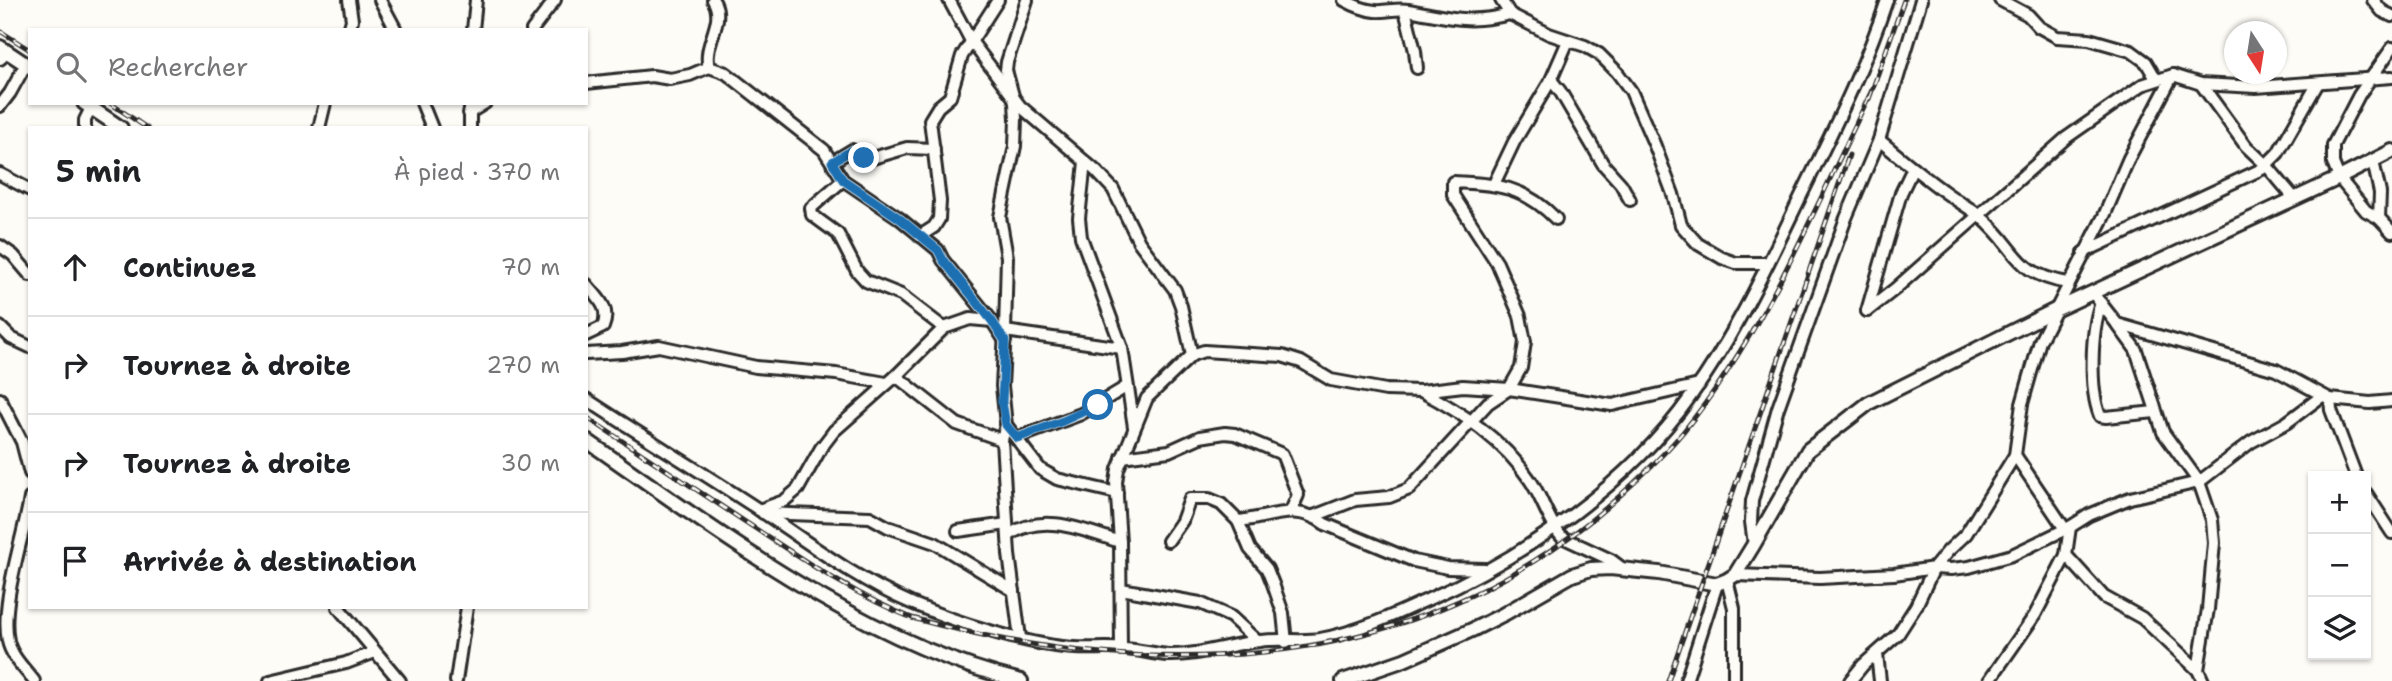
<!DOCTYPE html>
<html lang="fr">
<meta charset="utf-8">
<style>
:root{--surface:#fff;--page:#f2f2f2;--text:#202124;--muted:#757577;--line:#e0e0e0}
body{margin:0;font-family:"Shantell Sans",sans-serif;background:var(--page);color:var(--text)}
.controls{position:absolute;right:21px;bottom:21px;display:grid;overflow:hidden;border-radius:0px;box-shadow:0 2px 5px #0004}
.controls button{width:63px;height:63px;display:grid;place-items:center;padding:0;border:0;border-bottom:2px solid var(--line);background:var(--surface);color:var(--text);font:35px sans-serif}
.compass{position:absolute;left:2224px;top:21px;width:63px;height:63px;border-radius:50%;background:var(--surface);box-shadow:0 2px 5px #0004;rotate:168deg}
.stop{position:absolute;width:21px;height:21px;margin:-16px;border:5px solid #1f6fb2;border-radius:50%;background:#fff}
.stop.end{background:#1f6fb2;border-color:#fff;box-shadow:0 2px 7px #0008}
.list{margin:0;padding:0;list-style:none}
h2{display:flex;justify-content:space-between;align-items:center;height:91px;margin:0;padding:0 28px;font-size:30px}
h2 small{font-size:23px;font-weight:400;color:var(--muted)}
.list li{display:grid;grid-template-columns:46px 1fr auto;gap:21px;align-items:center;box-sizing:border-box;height:98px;padding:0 28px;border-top:2px solid var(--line)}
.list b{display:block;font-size:26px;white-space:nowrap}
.list em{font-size:23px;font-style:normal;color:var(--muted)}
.icon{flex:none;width:38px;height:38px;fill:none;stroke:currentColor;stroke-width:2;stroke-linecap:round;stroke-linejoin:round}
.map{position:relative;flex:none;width:2392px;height:681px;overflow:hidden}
.search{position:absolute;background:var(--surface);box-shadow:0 2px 5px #0004;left:28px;top:28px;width:560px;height:77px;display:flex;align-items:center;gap:18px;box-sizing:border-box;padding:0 24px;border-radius:0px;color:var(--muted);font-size:26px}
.panel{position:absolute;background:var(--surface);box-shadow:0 2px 5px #0004;left:28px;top:126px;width:560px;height:483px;border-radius:0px}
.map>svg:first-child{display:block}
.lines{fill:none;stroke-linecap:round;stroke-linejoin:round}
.minor-casing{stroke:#2b2b2b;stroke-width:16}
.tertiary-casing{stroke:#2b2b2b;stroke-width:18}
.minor{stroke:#fdfcf7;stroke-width:10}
.tertiary{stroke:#fdfcf7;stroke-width:12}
.rail-casing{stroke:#2b2b2b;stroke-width:5}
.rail{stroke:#fdfcf7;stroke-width:2.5;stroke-dasharray:8;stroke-linecap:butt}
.route{stroke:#1f6fb2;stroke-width:9}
</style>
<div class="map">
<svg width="2392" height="681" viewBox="0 0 2392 681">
<rect width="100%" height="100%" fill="#fdfcf7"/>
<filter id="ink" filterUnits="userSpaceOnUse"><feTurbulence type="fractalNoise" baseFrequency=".0143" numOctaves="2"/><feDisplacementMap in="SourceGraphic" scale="14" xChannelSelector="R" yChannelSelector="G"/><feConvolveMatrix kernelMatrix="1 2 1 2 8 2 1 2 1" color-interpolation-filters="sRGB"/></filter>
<g filter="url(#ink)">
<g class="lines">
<defs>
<g id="minor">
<polyline points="349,0 352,20 349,30"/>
<polyline points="380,0 396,30"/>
<polyline points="949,0 971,41 1020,106 1096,171 1113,189 1139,242 1175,290 1181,306 1192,355"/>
<path d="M1344 0C1353 5 1364 10 1375 11 1386 12 1396 8 1408 10 1449 17 1467 25 1510 14"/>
<polyline points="1501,0 1510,14 1549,34 1585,46 1599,54 1617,72 1631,91 1655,146 1673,194 1681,225 1698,244 1722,258 1736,263 1768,263"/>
<polyline points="2000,0 2028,15 2039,27 2057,37 2089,39 2131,51 2146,62 2156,79"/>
<polyline points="2373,0 2382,11 2392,16"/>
<polyline points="1405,10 1415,51 1417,68"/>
<polyline points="473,30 476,0"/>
<polyline points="532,30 555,0"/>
<polyline points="2392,48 2359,95 2333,145 2333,163 2339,178 2366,211 2379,218 2392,232"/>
<polyline points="0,59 8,52"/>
<path d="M709 67C702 44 727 21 713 0"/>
<polyline points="1551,80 1560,91 1603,164 1621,184 1630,200"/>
<polyline points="586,83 652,76 670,79 690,75 709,67 726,73 824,150 843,180 899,218 938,250 943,260 992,321 1005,341"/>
<polyline points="2201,84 2246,146 2267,166 2295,199"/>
<polyline points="422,103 432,128"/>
<polyline points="0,106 10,93 26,64"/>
<polyline points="469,113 485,103"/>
<polyline points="85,128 85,120 91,108"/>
<polyline points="319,128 325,103"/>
<polyline points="470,128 470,103"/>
<path d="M1879 140C1900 157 1920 174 1942 190 1955 200 1969 207 1982 218 2018 248 2013 274 2068 283"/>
<polyline points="2373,161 2380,193 2379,218"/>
<polyline points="832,162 852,150 869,159 907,148 934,149"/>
<polyline points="1085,162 1079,218 1081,237 1122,348 1134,427"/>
<polyline points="0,174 30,190"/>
<polyline points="843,180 811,208 812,215 838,234 857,271 866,281 901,295 944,328"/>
<polyline points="1494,184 1514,142 1551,80 1568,41"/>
<polyline points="920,236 934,227 939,219 940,201 930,120 938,107 950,97 962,56 998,0"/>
<polyline points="0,246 13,255 30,275"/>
<polyline points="2084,252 2262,169 2278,153 2318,83"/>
<path d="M586 284C598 298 611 308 603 327L586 335"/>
<polyline points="2092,292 2117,324 2276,370 2330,399 2370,403 2392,401"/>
<path d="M2101 303C2091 331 2089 389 2100 416L2106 417 2155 412"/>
<polyline points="1867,311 1895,289 2066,138 2142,85 2173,75 2201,84 2256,87 2392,77"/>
<polyline points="1867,311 1901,193 1913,168"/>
<polyline points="2117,324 2136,350 2163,432 2199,482 2212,520 2214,543 2208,609 2198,670 2203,681"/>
<polyline points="0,327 11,338 30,347"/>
<polyline points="1005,331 1122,348"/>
<polyline points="586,354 622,352 659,346 756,367 836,374 886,383"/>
<polyline points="896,376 957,424 1002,440"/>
<path d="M1421 391C1463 413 1503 440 1530 480 1541 495 1551 527 1562 537L1611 560 1623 569"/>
<polyline points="0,399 22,442 30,473"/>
<path d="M586 399C648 440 712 478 773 519 818 550 860 581 911 603 953 621 1029 646 1075 648 1092 649 1109 647 1126 649 1140 650 1154 654 1168 655 1199 656 1230 644 1260 641 1280 638 1300 642 1320 639 1359 632 1396 614 1431 598 1527 555 1630 483 1691 396 1734 337 1766 268 1798 202 1830 136 1864 70 1887 0"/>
<polyline points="2330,399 2331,410 2356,476"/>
<polyline points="1006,425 1040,469 1057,479 1117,493"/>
<polyline points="1017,438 1081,414 1126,387"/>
<polyline points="2015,455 2065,529"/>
<polyline points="1122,457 1169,451 1200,437 1225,433 1235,434 1282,454 1298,495 1291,511"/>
<polyline points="2366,493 2392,533"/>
<path d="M30 498C24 537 0 603 8 641 11 656 25 669 34 681"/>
<polyline points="759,510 784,501 798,489 821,448 834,431 896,376 944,328 970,319 992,321"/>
<polyline points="763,513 870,517 888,527 935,543 1014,591"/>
<path d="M1314 516 1355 500 1389 497 1409 489 1488 403 1509 389 1521 368 1525 342 1520 316 1497 263 1453 195V182C1497 184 1524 186 1556 219"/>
<path d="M1238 521C1271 518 1295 502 1325 524L1414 561 1448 568 1485 569"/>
<polyline points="958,531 1007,524"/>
<path d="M1008 536C1042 511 1083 530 1120 542"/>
<polyline points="1168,541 1182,521 1190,499 1209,499 1221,504 1238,521 1250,549 1267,569 1273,584 1283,613 1286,642"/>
<polyline points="1754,544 1751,522 1752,501 1778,408 1846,218 1879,140 1921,0"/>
<polyline points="2066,555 2104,597 2142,618 2198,670"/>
<polyline points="1735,575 1820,578 1894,574 1934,568 1951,569 1969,567 2012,555 2070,527 2089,515 2130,498 2199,482 2251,442 2286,423 2322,396"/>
<polyline points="1727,580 1734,608 1734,681"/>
<polyline points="1121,589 1200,603 1231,617 1257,641"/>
<polyline points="338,607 400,681"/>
<polyline points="1020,638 1009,554 1002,440 1006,425 1002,386 1005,331 1007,257 1000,217 1015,146 1016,119 1015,103 1006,70 1007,62 1027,0"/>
<polyline points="1121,648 1120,542 1116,482 1118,469 1147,398 1192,355 1204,351 1282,356 1301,362 1331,380 1386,390 1421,391 1463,386 1509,389 1612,405 1699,385"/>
<polyline points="1877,654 1880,681"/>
<polyline points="270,681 346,663 375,652"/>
<polyline points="456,681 467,607"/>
<polyline points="1686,681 1717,584"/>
<polyline points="1850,681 1863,665 1898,634 1916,606 1934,568 1948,551 1966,534 2015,455 2022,404 2040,341 2104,216 2129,158 2173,75"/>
<polyline points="1989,681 2035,615 2066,555 2070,527"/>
</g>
<g id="tertiary">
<polyline points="0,47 30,67"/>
<polyline points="84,103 121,128"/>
<path d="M586 440C717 531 863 643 1021 681"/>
<polyline points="1343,681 1404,660 1474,629 1504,614 1572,575 1591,569 1610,568 1659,573 1717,584 1727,580 1735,575 1754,544 1808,450 1869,403 2055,310 2339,178 2392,151"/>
</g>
</defs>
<!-- minor casing -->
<use href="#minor" class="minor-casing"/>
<!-- tertiary casing -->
<use href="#tertiary" class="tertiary-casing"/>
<!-- minor -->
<use href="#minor" class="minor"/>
<!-- tertiary -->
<use href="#tertiary" class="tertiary"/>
<defs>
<g id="rail">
<polyline points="0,31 30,50"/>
<polyline points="1869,99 1904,0"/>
<polyline points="110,103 147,128"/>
<path d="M586 417C641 453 695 489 750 525 802 559 854 595 912 618 1143 681 1393 678 1589 522 1622 495 1655 465 1683 432 1765 332 1816 206 1872 90"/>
<polyline points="1668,681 1849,155"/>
</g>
</defs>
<!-- rail casing -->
<use href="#rail" class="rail-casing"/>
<!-- rail -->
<use href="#rail" class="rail"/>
</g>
</g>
<g class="lines" filter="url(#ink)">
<!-- route -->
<polyline class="route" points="864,158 852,150 832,162 843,180 899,218 938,250 943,260 992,321 1005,341 1002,402 1006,425 1017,438 1063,421 1098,405"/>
</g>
</svg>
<div class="controls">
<button>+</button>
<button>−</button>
<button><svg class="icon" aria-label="layers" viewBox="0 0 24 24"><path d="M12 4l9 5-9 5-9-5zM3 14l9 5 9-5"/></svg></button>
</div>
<svg class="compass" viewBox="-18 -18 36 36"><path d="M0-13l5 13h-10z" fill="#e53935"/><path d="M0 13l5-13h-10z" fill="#757577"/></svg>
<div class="stop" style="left:1098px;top:405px"></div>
<div class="stop end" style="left:864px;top:158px"></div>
<div class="search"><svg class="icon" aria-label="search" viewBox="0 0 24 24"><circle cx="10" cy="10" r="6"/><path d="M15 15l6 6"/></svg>Rechercher</div>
<section class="panel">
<h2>5 min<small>À pied · 370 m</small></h2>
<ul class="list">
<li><svg class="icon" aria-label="ahead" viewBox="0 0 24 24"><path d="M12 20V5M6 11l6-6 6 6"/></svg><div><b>Continuez</b></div><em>70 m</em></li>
<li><svg class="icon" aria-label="right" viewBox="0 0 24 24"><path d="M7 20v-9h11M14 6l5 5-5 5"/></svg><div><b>Tournez à droite</b></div><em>270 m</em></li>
<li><svg class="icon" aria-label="right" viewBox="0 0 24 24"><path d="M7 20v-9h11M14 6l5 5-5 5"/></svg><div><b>Tournez à droite</b></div><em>30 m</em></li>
<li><svg class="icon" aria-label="arrive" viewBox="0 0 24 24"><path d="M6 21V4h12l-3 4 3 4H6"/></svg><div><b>Arrivée à destination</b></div></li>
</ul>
</section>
</div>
